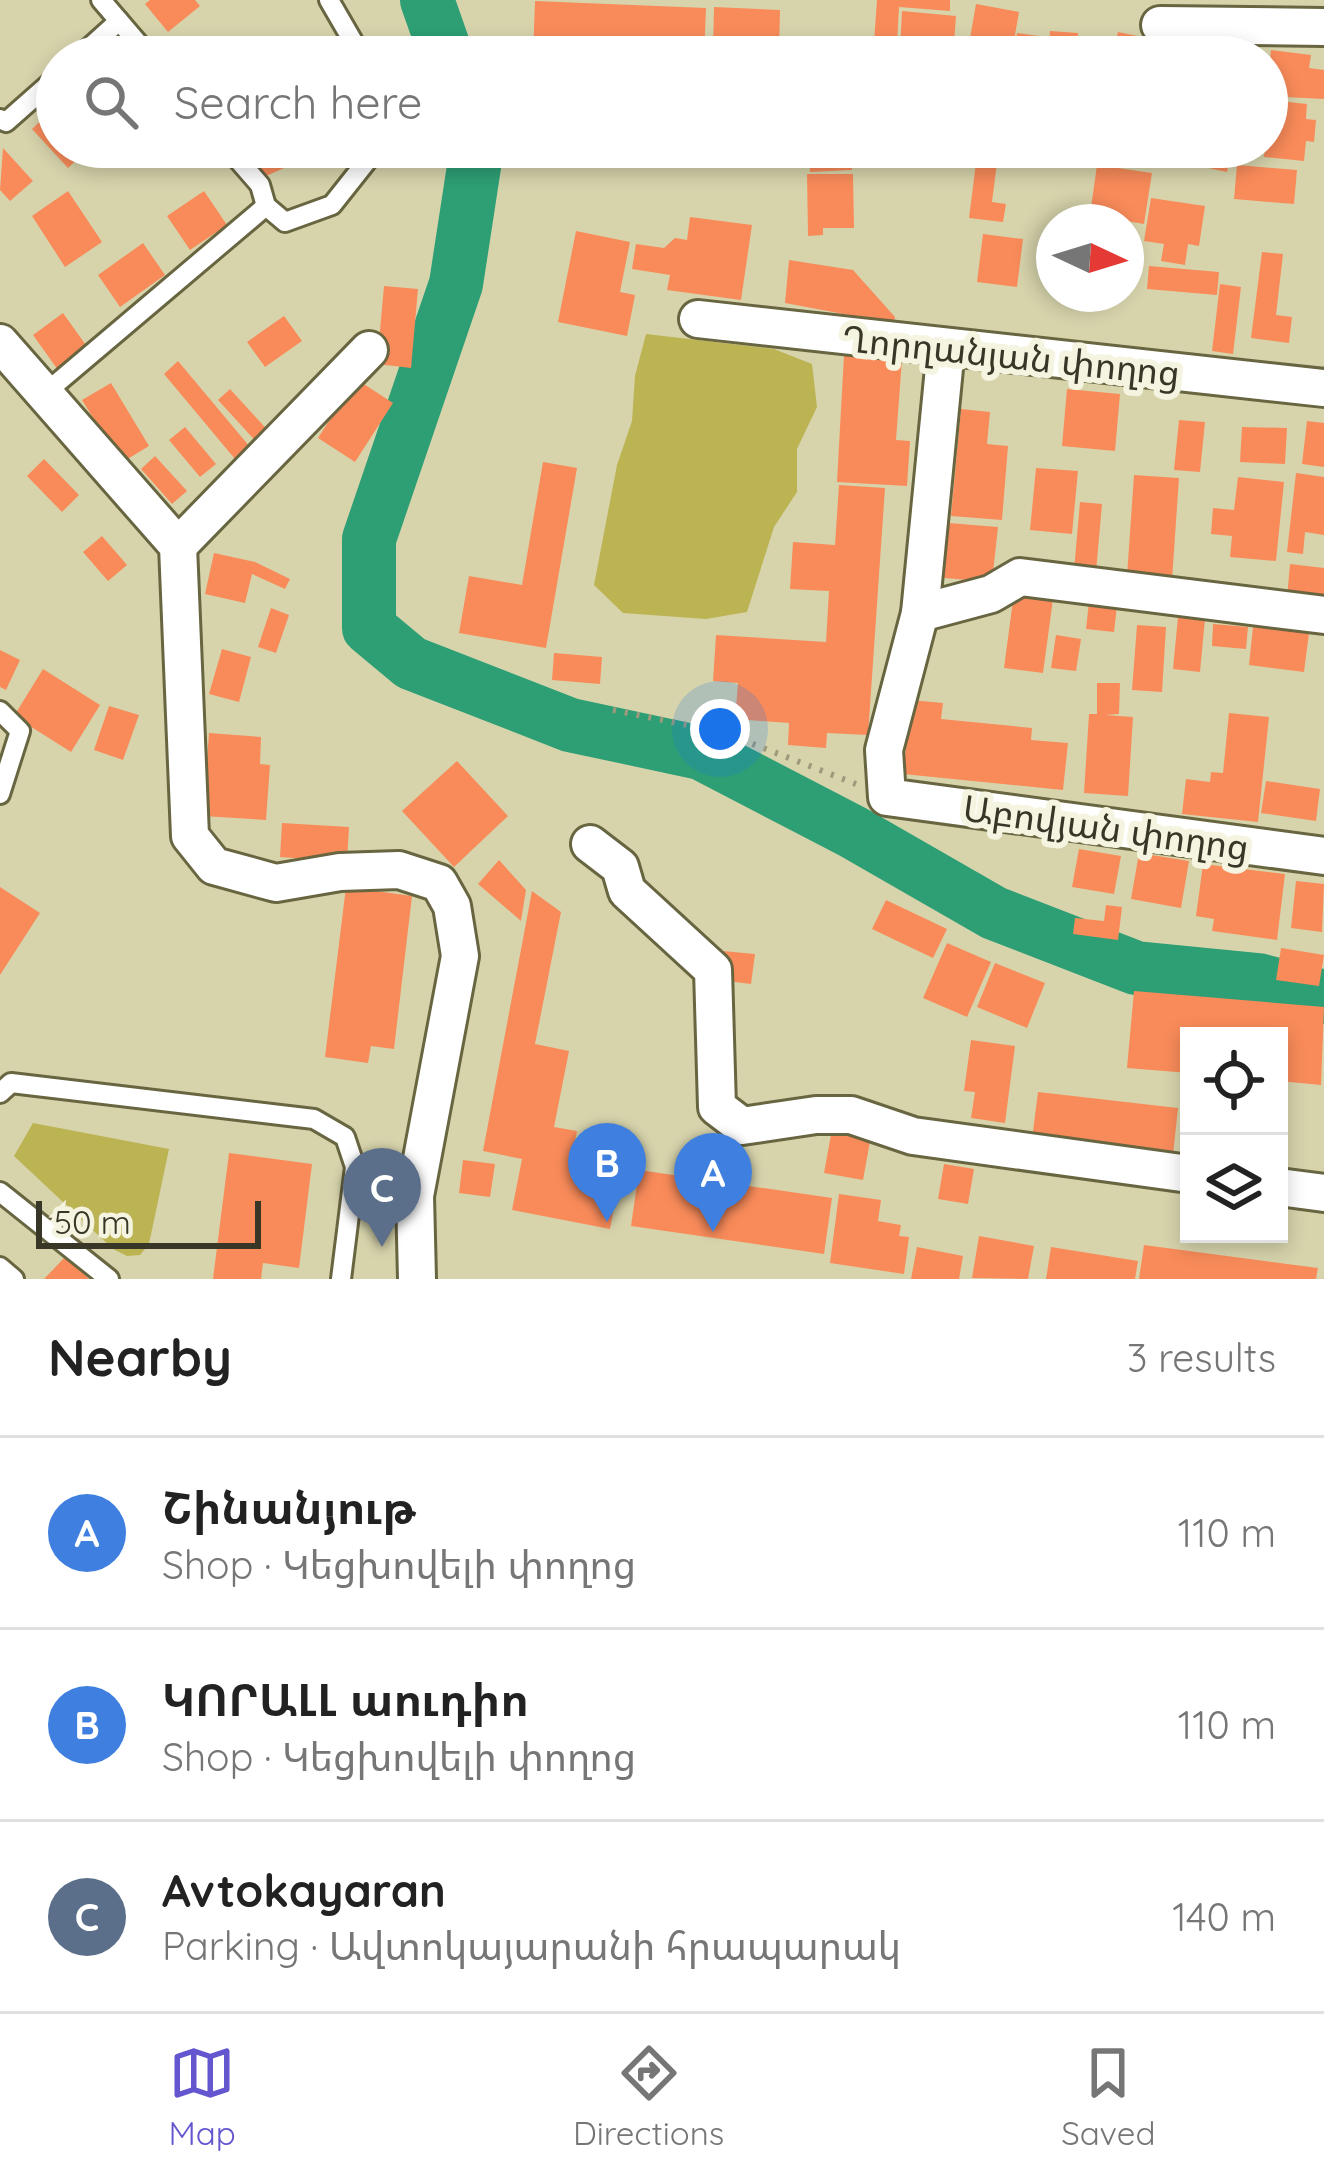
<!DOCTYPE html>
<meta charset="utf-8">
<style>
:root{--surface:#fff;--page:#f2f2f2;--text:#222;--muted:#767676;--line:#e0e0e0;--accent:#6456cf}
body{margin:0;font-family:Quicksand,"Noto Sans Armenian",sans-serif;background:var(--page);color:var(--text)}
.controls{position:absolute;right:36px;bottom:36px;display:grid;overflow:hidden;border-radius:0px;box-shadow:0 6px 18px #0003}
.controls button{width:108px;height:108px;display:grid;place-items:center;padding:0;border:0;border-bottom:3px solid var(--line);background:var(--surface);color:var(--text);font:60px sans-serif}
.compass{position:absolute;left:1036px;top:204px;width:108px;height:108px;border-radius:50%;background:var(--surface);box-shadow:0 6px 18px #0003;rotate:94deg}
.scale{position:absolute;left:36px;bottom:30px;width:225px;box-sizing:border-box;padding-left:12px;border:6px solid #383727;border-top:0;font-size:33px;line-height:42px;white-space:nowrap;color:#383727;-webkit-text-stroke:9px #f5f4e0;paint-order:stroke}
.you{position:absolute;left:720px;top:729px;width:42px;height:42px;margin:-30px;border:9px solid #fff;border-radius:50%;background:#1a73e8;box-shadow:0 0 0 18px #1a73e833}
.badge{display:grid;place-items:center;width:78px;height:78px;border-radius:50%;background:var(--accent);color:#fff;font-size:39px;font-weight:700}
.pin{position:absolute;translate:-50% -99px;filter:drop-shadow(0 3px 6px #0008)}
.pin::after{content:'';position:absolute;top:63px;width:42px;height:36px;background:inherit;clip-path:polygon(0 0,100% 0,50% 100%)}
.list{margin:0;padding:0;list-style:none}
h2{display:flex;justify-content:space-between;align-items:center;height:156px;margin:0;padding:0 48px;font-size:51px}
h2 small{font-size:39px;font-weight:400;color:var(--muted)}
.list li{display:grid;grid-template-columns:78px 1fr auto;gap:36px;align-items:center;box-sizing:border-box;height:192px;padding:0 48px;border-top:3px solid var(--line)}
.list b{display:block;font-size:45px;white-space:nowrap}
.list p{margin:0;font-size:39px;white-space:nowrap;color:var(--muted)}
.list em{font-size:39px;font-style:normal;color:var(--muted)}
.icon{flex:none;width:66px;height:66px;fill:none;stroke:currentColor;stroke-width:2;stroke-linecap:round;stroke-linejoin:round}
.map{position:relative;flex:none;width:1324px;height:1279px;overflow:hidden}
.search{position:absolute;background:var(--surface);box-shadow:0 6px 18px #0003;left:36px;right:36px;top:36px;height:132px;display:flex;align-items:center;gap:30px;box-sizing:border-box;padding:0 42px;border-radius:66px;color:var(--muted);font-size:45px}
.sheet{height:732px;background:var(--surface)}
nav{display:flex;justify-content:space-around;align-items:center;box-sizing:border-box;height:168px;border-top:3px solid var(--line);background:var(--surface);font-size:33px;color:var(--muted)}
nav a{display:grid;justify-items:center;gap:6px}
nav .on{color:var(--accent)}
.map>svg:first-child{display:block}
.green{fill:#bcb353}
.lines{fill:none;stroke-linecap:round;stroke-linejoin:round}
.river{stroke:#2e9f75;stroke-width:54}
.building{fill:#f98b5a}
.service-casing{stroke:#686541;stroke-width:24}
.minor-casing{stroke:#686541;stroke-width:42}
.path{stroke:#9c9a7b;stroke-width:6;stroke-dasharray:3 9;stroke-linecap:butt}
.service{stroke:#fff;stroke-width:18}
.minor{stroke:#fff;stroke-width:36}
.labels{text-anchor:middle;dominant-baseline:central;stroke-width:12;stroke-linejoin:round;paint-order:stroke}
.street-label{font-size:36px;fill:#383727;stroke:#f5f4e0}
</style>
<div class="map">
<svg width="1324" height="1279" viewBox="0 0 1324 1279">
<rect width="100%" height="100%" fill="#d7d4ac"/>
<!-- green -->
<g class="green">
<polygon points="646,334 774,349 812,364 817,407 797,449 797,492 774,527 747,612 706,619 623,613 594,585 617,465 632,421 635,376"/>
<polygon points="33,1123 169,1149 149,1244 140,1255 127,1256 113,1249 14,1156"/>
</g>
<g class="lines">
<!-- river -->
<g class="river">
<polyline points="427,0 447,57"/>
<polyline points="477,147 456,284 369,539 369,628 411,663 570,725 701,753 853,832 994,913 1136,968 1258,980 1324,997"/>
</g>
</g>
<!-- building -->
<g class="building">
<polygon points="150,0 195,0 200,6 168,32 145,4"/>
<polygon points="877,0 950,0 950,11 899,7 897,44 874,42"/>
<polygon points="535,1 706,8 704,57 533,57"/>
<polygon points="976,4 1019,12 1012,52 969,44"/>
<polygon points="714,7 780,10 779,50 713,48"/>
<polygon points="902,11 956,16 953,57 877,57 878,48 900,50"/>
<polygon points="1050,31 1078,33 1076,57 1049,57"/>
<polygon points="1118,32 1152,39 1148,57 1113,53"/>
<polygon points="1017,33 1046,37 1043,57 1014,57"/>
<polygon points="1271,50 1311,55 1309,68 1324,70 1324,99 1267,96"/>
<polygon points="1269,100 1307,104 1306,119 1316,120 1314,142 1306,141 1304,161 1264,157"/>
<polygon points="57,105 57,147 90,147 68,168 32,129"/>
<polygon points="284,147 291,165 252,182 244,162"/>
<polygon points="809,147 850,147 852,170 810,172"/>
<polygon points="978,147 999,147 992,202 1006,204 1003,222 969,218"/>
<polygon points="1167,147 1232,147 1227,172 1167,159"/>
<polygon points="3,148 33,181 10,201 0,190"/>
<polygon points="1097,165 1152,173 1144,224 1090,215"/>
<polygon points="1237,165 1297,170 1294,204 1234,199"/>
<polygon points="807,174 853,174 854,228 823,228 823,235 808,236"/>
<polygon points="68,191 102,242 65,267 32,216"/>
<polygon points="204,191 227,225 190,250 167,216"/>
<polygon points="1151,198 1205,206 1199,246 1188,244 1185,265 1161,261 1164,244 1144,241"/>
<polygon points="690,217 752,225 741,300 667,290 670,275 632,269 636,244 664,248 675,238 687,240"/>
<polygon points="576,231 630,242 620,292 635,295 627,336 558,322"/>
<polygon points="983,234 1023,239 1017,287 977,282"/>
<polygon points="143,243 165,275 120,307 98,275"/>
<polygon points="1262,252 1283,254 1276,315 1292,317 1289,343 1251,338"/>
<polygon points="789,260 853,270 895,317 893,328 854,316 785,303"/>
<polygon points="1149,266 1219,272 1217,295 1147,289"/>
<polygon points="1220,284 1241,287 1233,354 1212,351"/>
<polygon points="384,286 418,289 411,368 377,364"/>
<polygon points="63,313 88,348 58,370 33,335"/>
<polygon points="284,316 302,341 265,367 247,342"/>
<polygon points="844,355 902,359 896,440 910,441 907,486 837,482"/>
<polygon points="178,361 255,453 240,465 164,374"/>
<polygon points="356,379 393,403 355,462 318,438"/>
<polygon points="111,383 149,446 121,463 82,400"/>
<polygon points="230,389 273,436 261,447 218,400"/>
<polygon points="1067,389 1120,394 1115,451 1062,446"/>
<polygon points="961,409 990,412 987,444 1008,446 1002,520 951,516"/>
<polygon points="1179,420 1205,422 1200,472 1174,470"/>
<polygon points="1307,421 1324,423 1324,467 1302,464"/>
<polygon points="185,427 216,464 200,477 169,440"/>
<polygon points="1242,427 1287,428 1285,464 1240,462"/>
<polygon points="155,456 187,491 172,504 141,469"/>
<polygon points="44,459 79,495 62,512 27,476"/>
<polygon points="543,462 577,468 546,648 459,633 469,576 522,585"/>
<polygon points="1036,468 1078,471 1072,534 1030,530"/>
<polygon points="1296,473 1324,477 1324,535 1305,532 1303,554 1287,552"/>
<polygon points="1134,475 1179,478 1172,580 1127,576"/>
<polygon points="1238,477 1284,482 1276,561 1230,557 1232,536 1211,534 1213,508 1234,510"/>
<polygon points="839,485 885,488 868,735 827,733 826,748 788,745 789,723 735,719 738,683 713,681 716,635 826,642 829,591 790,589 793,542 835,545"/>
<polygon points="1080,502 1102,504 1096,572 1074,570"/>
<polygon points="949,523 998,527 992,582 944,578"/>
<polygon points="102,536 127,565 108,581 83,552"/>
<polygon points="214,553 255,562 290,579 285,589 252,574 245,603 205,594"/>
<polygon points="1290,564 1324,568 1324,603 1287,598"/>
<polygon points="1014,593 1053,599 1043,673 1004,668"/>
<polygon points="1089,602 1117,606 1114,632 1086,629"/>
<polygon points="271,608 289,615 276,653 258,647"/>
<polygon points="1178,617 1205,619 1200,672 1173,669"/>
<polygon points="1213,624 1248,627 1246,649 1212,646"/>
<polygon points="1137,625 1166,627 1162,692 1132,690"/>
<polygon points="1253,627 1309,633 1304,672 1249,665"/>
<polygon points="1056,635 1081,639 1076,671 1051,668"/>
<polygon points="222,649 251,657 239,702 209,694"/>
<polygon points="0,650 20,660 6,690 0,687"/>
<polygon points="554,653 602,657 600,684 552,680"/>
<polygon points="43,669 100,705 71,752 14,716"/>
<polygon points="1097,683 1120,683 1119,714 1105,715 1133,717 1128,796 1084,793 1089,714 1097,714"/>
<polygon points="911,700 943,703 941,719 1032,728 1031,740 1068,743 1063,790 903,774"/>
<polygon points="109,706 139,715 123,760 94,750"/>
<polygon points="1229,713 1269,717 1258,822 1182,814 1186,779 1210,782 1211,772 1223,773"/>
<polygon points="209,733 261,737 260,764 270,765 266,820 203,816"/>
<polygon points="457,761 508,816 454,867 402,811"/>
<polygon points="1266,781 1320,789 1316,821 1261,813"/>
<polygon points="282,823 349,827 347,862 280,857"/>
<polygon points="1079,849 1121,856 1114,894 1072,887"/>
<polygon points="1139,853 1189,861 1181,908 1131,899"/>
<polygon points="499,860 526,890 521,921 478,884"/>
<polygon points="1203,864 1285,874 1277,940 1212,931 1214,919 1196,916"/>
<polygon points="1296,881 1324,884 1322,932 1291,928"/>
<polygon points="0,887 40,913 0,975"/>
<polygon points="346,887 412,896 394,1049 371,1046 368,1063 325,1057"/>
<polygon points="532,891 561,912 535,1044 569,1051 554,1127 577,1131 572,1157 591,1161 590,1167 620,1173 610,1229 512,1210 522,1159 483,1151"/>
<polygon points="886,900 947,929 933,958 872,929"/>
<polygon points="1106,905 1122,907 1118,940 1073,934 1075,918 1104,921"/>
<polygon points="947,943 991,962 967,1017 923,998"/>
<polygon points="1281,948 1324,955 1319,986 1276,980"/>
<polygon points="723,951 755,954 751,984 719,980"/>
<polygon points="995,963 1045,983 1027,1028 977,1007"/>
<polygon points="1134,991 1324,1007 1321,1085 1279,1081 1279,1036 1189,1036 1189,1073 1127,1068"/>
<polygon points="971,1040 1015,1046 1005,1123 971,1118 975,1092 964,1091"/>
<polygon points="1038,1092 1178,1108 1172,1164 1031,1147"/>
<polygon points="832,1129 871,1136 863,1180 824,1173"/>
<polygon points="229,1153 312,1164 299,1268 263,1263 261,1279 213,1279"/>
<polygon points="463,1160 495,1164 490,1197 459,1193"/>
<polygon points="944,1164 974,1169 968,1204 938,1199"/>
<polygon points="639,1170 832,1198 824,1254 631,1226"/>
<polygon points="839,1194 881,1200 878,1221 901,1225 899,1236 909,1237 904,1274 830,1263"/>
<polygon points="979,1236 1034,1246 1028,1279 972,1278"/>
<polygon points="1144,1245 1318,1268 1316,1279 1139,1279"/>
<polygon points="917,1247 963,1256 959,1279 911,1279"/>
<polygon points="1051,1247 1138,1261 1135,1279 1046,1279"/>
<polygon points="66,1256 89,1279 44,1279"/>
</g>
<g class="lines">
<defs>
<g id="service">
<polyline points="101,0 150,57"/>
<polyline points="329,0 362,57"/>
<polyline points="79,57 119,21"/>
<polyline points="0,119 6,122 57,77"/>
<polyline points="227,147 260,185 266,206"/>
<polyline points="44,394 266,206 285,222 332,205 378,147"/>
<polyline points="0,711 20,731 0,794"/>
<polyline points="0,1093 11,1083 314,1119 345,1137 355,1167 341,1279"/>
<polyline points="0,1192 109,1279"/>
<polyline points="0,1267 14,1279"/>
</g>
<g id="minor">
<polyline points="1160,25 1324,27"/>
<polyline points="698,319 1324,388"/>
<polyline points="0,343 178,546 190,836 214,866 276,883 340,872 399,870 439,883 452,906 460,956 415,1196 417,1279"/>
<polyline points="946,348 920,613 884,750 887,797 1324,856"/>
<polyline points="178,546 369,350"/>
<polyline points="920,613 991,594 1020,577 1324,615"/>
<polyline points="590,844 620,867 627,891 713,970 717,1107 742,1126 816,1115 851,1115 913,1136 1189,1174"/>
<polyline points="1279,1187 1324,1193"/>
</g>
</defs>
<!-- service casing -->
<use href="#service" class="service-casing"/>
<!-- minor casing -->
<use href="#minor" class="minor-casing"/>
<!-- path -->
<polyline class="path" points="613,710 722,732 856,784"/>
<!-- service -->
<use href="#service" class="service"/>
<!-- minor -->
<use href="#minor" class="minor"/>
</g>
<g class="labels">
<!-- street labels -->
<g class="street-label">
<text transform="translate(1011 355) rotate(6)">Ղորղանյան փողոց</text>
<text transform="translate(1106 827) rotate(8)">Աբովյան փողոց</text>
</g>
</g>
</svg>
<div class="controls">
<button><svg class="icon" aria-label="locate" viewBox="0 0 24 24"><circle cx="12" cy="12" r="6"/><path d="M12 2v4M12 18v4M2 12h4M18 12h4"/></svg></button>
<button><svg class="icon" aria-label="layers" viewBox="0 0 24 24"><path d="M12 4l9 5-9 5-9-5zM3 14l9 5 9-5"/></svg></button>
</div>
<svg class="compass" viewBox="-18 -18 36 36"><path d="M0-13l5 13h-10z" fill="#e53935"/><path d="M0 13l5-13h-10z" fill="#767676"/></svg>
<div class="scale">50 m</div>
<div class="you"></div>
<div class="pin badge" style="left:713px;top:1232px;background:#3f7fe0">A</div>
<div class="pin badge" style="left:607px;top:1222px;background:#3f7fe0">B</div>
<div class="pin badge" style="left:382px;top:1247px;background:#5c6f8a">C</div>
<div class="search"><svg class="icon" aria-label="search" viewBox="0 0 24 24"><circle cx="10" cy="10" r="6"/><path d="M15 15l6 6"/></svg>Search here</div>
</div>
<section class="sheet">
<h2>Nearby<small>3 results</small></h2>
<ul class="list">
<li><span class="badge" style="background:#3f7fe0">A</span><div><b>Շինանյութ</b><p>Shop · Կեցխովելի փողոց</p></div><em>110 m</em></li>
<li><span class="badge" style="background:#3f7fe0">B</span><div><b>ԿՈՐԱԼԼ աուդիո</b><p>Shop · Կեցխովելի փողոց</p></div><em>110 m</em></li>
<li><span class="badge" style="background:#5c6f8a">C</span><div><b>Avtokayaran</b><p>Parking · Ավտոկայարանի հրապարակ</p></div><em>140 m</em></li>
</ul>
</section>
<nav>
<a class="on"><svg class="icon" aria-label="map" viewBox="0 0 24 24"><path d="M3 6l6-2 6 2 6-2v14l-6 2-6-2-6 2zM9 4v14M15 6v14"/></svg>Map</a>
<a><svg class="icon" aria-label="directions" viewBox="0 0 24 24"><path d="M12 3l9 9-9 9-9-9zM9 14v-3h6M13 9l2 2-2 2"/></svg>Directions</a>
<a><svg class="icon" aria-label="saved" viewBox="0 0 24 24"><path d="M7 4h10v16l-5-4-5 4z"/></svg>Saved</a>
</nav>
